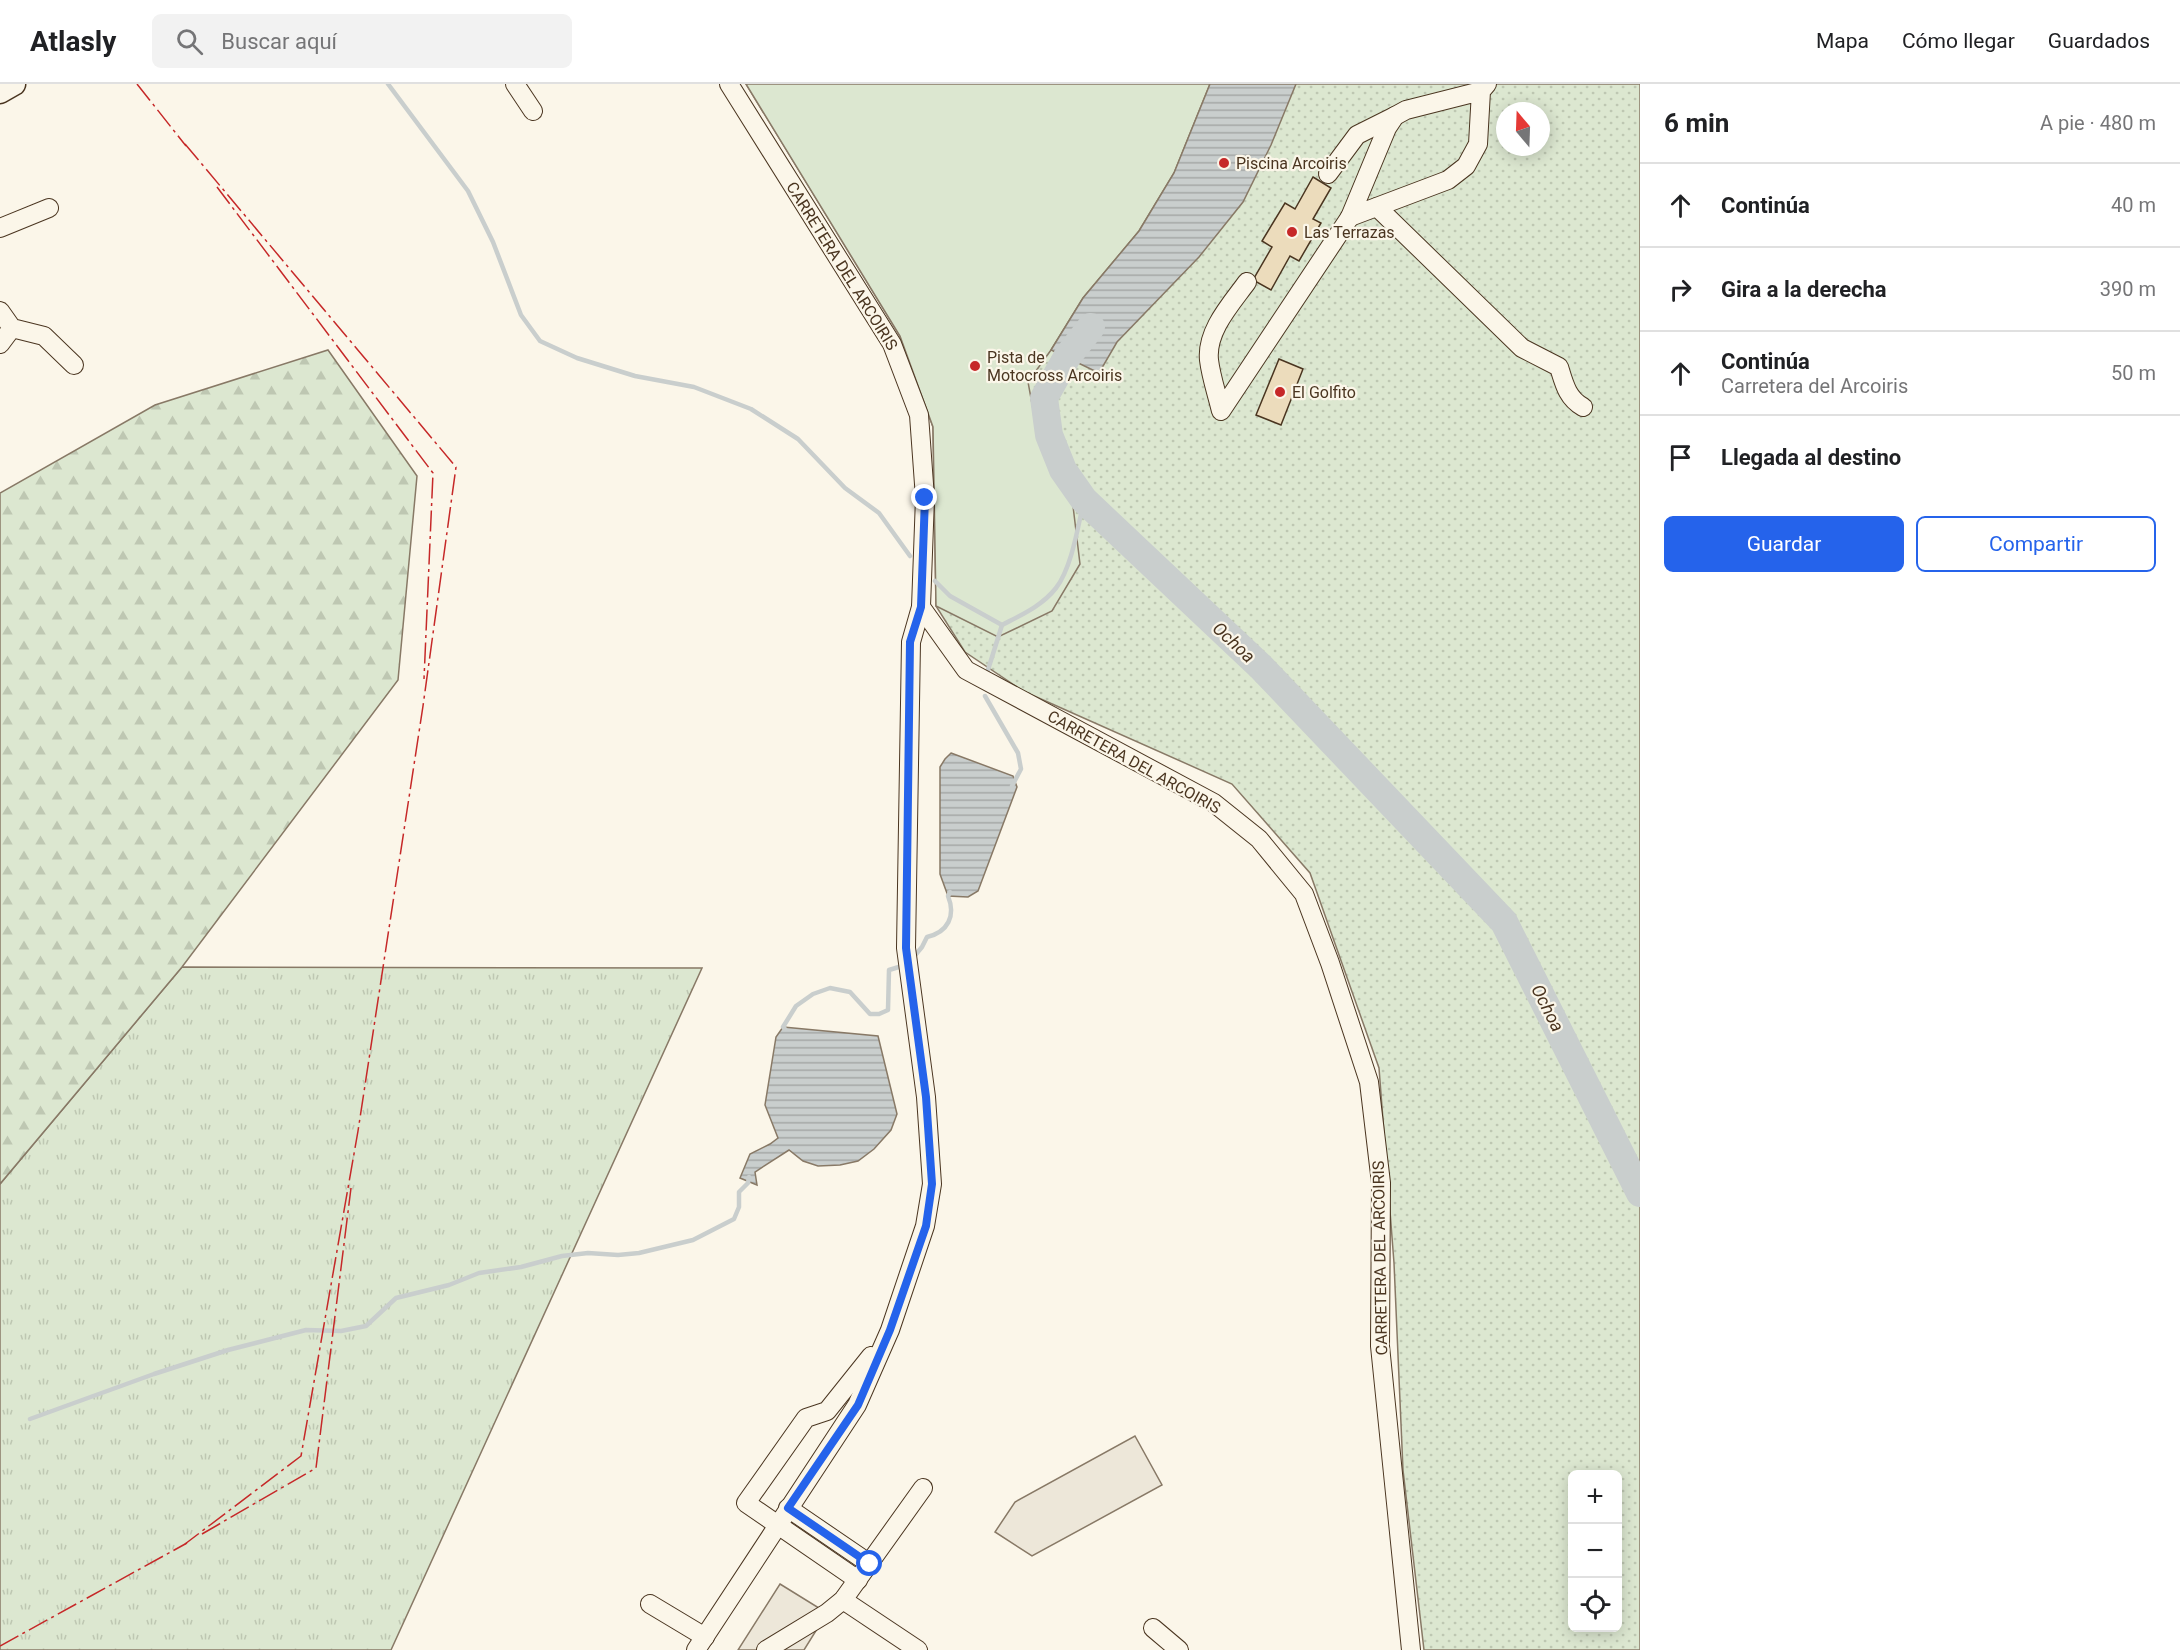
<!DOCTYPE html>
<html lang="es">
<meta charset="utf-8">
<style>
:root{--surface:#fff;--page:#f2f2f2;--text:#202124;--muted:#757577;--line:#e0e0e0;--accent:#2563eb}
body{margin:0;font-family:Roboto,sans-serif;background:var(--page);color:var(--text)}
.controls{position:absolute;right:18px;bottom:18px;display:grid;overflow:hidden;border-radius:9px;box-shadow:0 3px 15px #0003}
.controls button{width:54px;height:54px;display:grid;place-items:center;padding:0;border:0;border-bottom:2px solid var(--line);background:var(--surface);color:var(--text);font:30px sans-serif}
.compass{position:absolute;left:1496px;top:18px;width:54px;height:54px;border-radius:50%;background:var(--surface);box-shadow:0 3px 15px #0003;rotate:341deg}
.stop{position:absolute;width:18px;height:18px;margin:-14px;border:4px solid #2563eb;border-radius:50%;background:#fff}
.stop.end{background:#2563eb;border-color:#fff;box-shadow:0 2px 6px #0008}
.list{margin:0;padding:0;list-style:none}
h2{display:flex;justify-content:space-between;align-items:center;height:78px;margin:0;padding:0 24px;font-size:26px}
h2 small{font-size:20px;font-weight:400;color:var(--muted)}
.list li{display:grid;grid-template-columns:39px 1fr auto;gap:18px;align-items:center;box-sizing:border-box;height:84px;padding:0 24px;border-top:2px solid var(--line)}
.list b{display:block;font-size:22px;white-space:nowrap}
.list p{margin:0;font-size:20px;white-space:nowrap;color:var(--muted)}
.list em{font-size:20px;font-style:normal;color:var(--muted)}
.actions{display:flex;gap:12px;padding:18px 24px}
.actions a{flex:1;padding:14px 0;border:2px solid var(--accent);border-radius:9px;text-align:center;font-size:21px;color:var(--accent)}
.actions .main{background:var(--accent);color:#fff}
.icon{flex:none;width:33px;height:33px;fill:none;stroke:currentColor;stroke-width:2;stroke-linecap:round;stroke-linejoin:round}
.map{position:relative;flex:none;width:1640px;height:1566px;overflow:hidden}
header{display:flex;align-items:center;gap:36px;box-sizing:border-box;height:84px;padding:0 30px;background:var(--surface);border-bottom:2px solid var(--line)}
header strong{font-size:28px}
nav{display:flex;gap:33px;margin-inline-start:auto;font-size:21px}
.search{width:420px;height:54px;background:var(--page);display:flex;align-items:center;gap:15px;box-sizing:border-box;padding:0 21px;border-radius:9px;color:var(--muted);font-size:22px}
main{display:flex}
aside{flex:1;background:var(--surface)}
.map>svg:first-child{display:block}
.grass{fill:url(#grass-tufts);stroke:#887966;stroke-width:1.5}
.forest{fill:url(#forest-firs);stroke:#887966;stroke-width:1.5}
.park{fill:url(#park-dots);stroke:#887966;stroke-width:1.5;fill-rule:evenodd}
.pitch{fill:#dce7d0;stroke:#887966;stroke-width:1.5}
.parking{fill:#ede7d9;stroke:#887966;stroke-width:1.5}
.water{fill:url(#water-rules);stroke:#887966;stroke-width:1.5}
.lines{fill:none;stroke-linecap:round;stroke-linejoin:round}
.stream{stroke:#c9cecd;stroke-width:4.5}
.river{stroke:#c9cecd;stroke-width:28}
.building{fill:#ecdcbc;stroke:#4a3520;stroke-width:1.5}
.minor-casing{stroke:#4a3520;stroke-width:20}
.major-casing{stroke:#4a3520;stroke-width:25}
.minor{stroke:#fbf6e9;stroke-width:18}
.major{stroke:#fbf6e9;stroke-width:22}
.power{stroke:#c62828;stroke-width:1.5;stroke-dasharray:21 4.5 3 4.5;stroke-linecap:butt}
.route{stroke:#2563eb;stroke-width:8}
.poi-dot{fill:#c62828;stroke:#fbf6e9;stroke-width:2}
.labels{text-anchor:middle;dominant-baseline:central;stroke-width:4.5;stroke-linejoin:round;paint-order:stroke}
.poi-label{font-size:16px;fill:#4a3520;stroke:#fbf6e9;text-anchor:start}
.street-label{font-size:16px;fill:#4a3520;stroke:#fbf6e9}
.water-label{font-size:18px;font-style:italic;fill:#4a3520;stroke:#fbf6e9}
</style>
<header>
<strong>Atlasly</strong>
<div class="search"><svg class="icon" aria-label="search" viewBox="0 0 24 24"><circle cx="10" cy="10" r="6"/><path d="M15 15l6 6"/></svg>Buscar aquí</div>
<nav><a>Mapa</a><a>Cómo llegar</a><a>Guardados</a></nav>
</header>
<main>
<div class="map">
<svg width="1640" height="1566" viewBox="0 0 1640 1566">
<defs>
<pattern id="grass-tufts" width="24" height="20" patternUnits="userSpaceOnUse" patternTransform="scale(1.5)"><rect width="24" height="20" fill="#dce7d0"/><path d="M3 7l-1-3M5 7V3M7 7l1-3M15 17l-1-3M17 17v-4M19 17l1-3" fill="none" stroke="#bec7b2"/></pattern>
<pattern id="forest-firs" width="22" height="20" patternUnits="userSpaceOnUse" patternTransform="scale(1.5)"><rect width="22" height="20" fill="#dce7d0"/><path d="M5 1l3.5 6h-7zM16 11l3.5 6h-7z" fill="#bec7b2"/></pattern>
<pattern id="park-dots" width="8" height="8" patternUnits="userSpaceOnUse" patternTransform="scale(1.5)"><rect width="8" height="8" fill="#dce7d0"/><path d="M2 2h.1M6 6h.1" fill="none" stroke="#bec7b2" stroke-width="1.8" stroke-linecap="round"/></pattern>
<pattern id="water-rules" width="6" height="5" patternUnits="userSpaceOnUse" patternTransform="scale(1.5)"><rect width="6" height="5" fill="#c9cecd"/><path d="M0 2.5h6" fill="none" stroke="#a5a8a6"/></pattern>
</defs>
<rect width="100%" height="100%" fill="#fbf6e9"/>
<!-- grass -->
<polygon class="grass" points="182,883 702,884 391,1566 0,1566 0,1100"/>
<!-- forest -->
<polygon class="forest" points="328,266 417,392 398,596 182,883 0,1100 0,409 155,321"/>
<!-- park -->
<path class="park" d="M746 0H1640V1566H1424L1403 1386 1394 1179 1379 984 1310 789 1232 700 1023 607 965 568 936 522 933 343 900 252ZM1505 27H1541V63H1505ZM1572 1390H1618V1544H1572Z"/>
<!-- pitch -->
<polygon class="pitch" points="746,0 1210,0 1174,89 1139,147 1083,214 1051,266 1028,298 1039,358 1073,422 1080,480 1052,527 998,553 936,522 933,343 900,252"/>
<!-- parking -->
<g class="parking">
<polygon points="1135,1352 1162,1401 1032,1472 995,1448 1015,1418"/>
<polygon points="780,1500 827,1529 804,1566 738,1566"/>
</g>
<!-- water -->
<g class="water">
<polygon points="1210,0 1296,0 1271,61 1243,118 1199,173 1117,258 1099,289 1051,266 1083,214 1139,147 1174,89"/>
<polygon points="951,669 1013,692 1017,703 978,807 968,813 948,812 940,790 940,683 945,675"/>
<polygon points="783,943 878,952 897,1030 891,1046 874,1065 858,1077 840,1081 818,1082 803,1077 789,1066 755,1088 757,1101 740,1094 750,1070 770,1060 778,1054 765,1021 776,953"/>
</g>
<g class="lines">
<!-- stream -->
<g class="stream">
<polyline points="388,0 468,107 493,158 521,231 540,257 577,274 635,292 694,303 751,325 798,355 845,404 879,429 910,472"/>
<path d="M935 497 950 512 1002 541C1021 531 1042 522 1056 504 1072 483 1078 442 1084 416"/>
<polyline points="987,589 1002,541"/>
<polyline points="985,612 1018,669 1021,685 1012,702"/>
<path d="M912 875 922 863 927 853C948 848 956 832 948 812L950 808"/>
<polyline points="785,945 783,943 796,922 813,910 830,904 850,908 870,930 879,930 888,926 889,886 902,882"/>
<polyline points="30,1335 154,1290 228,1266 306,1246 341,1247 366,1242 396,1214 449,1201 479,1189 521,1183 562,1172 588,1169 618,1171 639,1169 693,1156 734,1135 739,1123 739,1108 748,1099 749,1093"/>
</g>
<!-- river -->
<polyline class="river" points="1091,243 1067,273 1044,314 1049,351 1063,386 1084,416 1261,583 1504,838 1640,1109"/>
</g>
<!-- building -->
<g class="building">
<polygon points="1313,93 1331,104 1313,135 1321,139 1299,177 1290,172 1271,206 1253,196 1272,163 1262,157 1285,119 1295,125"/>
<polygon points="1279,275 1303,285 1281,341 1256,331"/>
</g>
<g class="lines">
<defs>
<g id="minor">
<polyline points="515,0 533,27"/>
<polyline points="729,0 892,260 919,331 925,414 921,523 966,586 1214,719 1259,755 1304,810 1330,879 1369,998 1381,1099 1380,1262 1411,1566"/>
<polyline points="1481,7 1478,60 1466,82 1448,96 1350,133 1387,44 1395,32 1406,26 1481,7 1487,0"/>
<polyline points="1328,90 1357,51 1395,32"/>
<path d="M1377 123 1522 264 1559 283C1564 299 1567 314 1583 323"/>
<polyline points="0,144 49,124"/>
<path d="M1247 198C1231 220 1206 247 1209 276 1211 293 1217 310 1221 327L1350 133"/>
<polyline points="0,227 12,244 44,252 74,281"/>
<polyline points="0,260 12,244"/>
<polyline points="788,1424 870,1480"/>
<polyline points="858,1496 746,1419 806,1334 827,1327 871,1272"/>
<polyline points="843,1516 918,1566"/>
<polyline points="650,1520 705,1553"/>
<polyline points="1153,1544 1179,1566"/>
<polyline points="696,1566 857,1321 890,1246 925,1142 932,1100 926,1013 906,864 911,558 921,523"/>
<polyline points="766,1566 827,1529 843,1516 923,1404"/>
</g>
<polyline id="major" points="0,8 14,0"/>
</defs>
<!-- minor casing -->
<use href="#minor" class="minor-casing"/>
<!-- major casing -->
<use href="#major" class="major-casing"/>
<!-- minor -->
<use href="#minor" class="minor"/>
<!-- major -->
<use href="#major" class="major"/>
<!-- power -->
<g class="power">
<polyline points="137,0 186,62"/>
<polyline points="185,60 456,383 423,622 358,1047 301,1372 185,1460"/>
<polyline points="217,103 433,389 424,595"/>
<polyline points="202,1450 316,1384 351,1104"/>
<polyline points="0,1562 187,1459"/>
</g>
</g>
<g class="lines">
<!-- route -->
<polyline class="route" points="870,1480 788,1424 858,1321 890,1246 926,1142 932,1100 926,1013 906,864 910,558 921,523 925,414"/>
</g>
<!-- markers -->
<g class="poi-dot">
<circle cx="1224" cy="79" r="6"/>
<circle cx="1292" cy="148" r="6"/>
<circle cx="975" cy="282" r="6"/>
<circle cx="1280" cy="308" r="6"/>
</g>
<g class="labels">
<!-- poi labels -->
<g class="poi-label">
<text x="1236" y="79">Piscina Arcoiris</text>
<text x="1304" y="148">Las Terrazas</text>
<text x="987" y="273">Pista de<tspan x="987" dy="18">Motocross Arcoiris</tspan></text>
<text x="1292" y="308">El Golfito</text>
</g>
<!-- street labels -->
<g class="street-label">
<text transform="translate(842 182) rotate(58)">CARRETERA DEL ARCOIRIS</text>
<text transform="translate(1134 678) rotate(29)">CARRETERA DEL ARCOIRIS</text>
<text transform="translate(1380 1174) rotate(-91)">CARRETERA DEL ARCOIRIS</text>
</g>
<!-- water labels -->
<g class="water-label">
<text transform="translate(1234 558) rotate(43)">Ochoa</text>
<text transform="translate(1548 924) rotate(63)">Ochoa</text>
</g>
</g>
</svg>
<div class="controls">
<button>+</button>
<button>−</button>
<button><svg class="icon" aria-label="locate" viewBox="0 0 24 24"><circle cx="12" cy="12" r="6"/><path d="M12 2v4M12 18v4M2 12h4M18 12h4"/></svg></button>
</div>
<svg class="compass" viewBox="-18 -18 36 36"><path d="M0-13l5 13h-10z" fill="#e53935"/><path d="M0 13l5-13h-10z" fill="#757577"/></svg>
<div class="stop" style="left:870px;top:1480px"></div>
<div class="stop end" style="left:925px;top:414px"></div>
</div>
<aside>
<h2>6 min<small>A pie · 480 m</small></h2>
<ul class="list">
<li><svg class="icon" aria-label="ahead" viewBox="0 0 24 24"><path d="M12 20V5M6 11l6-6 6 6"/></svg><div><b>Continúa</b></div><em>40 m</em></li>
<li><svg class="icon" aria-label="right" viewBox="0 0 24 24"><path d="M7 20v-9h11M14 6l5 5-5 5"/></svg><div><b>Gira a la derecha</b></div><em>390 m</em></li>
<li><svg class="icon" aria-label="ahead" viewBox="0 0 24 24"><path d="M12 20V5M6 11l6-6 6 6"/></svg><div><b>Continúa</b><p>Carretera del Arcoiris</p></div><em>50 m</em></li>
<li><svg class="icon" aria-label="arrive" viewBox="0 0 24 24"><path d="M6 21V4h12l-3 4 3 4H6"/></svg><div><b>Llegada al destino</b></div></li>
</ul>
<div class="actions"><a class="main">Guardar</a><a>Compartir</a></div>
</aside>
</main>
